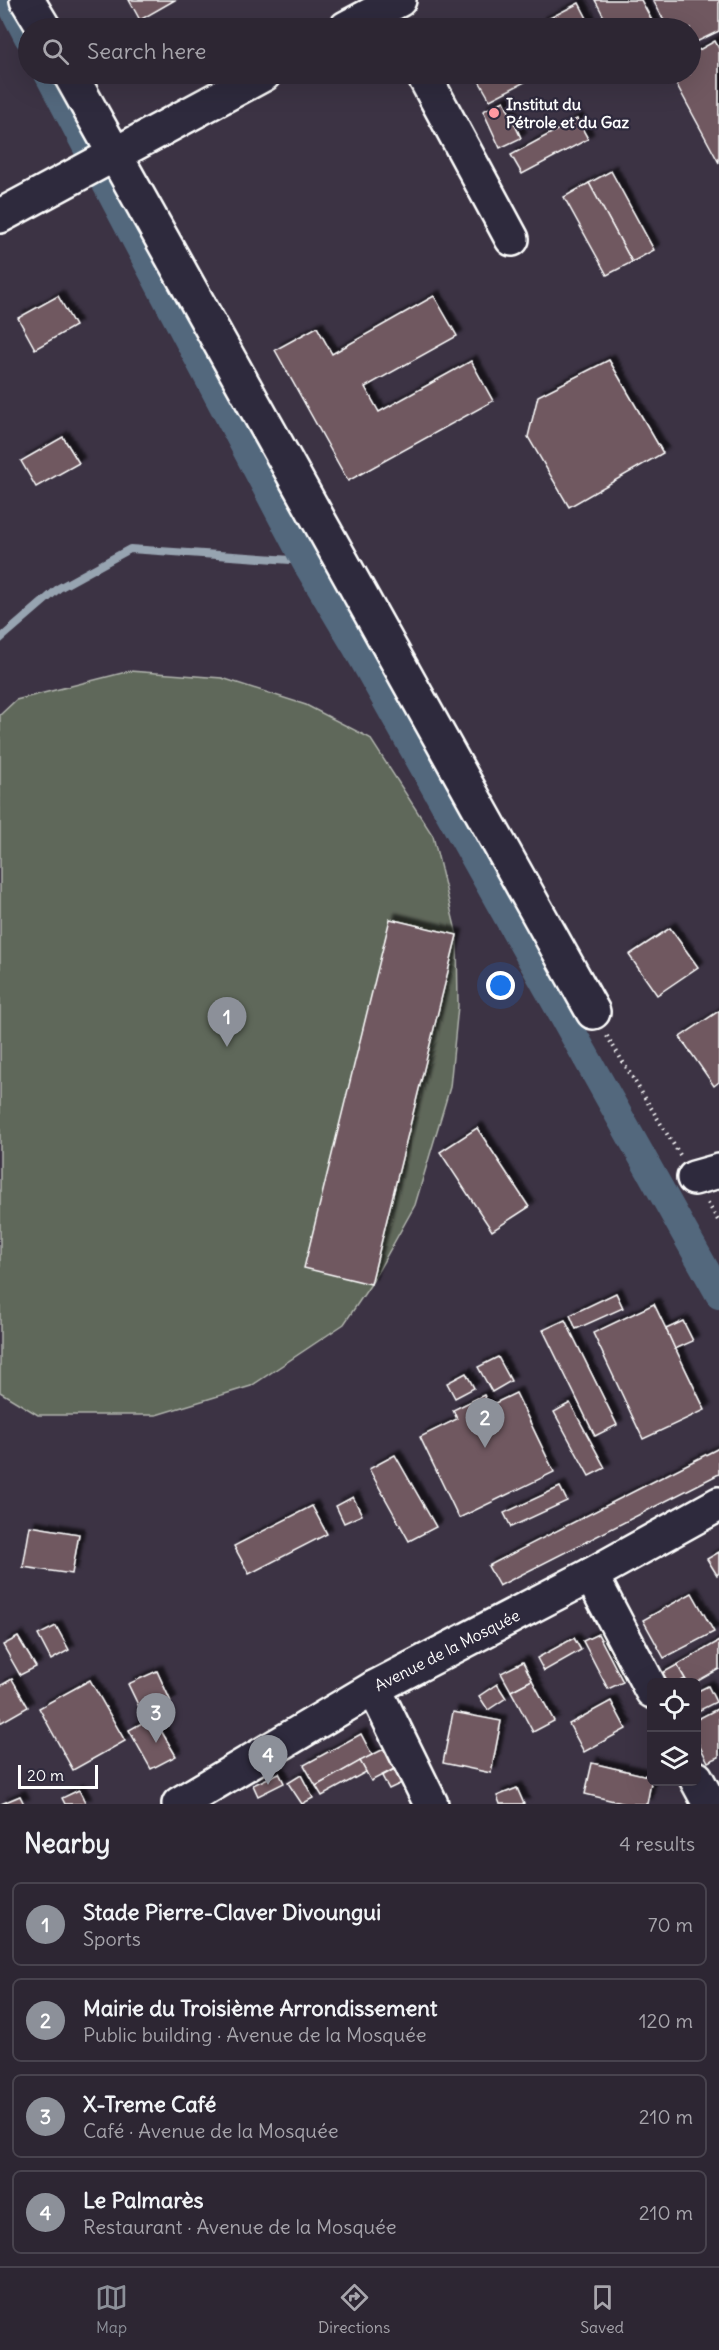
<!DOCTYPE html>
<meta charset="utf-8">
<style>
:root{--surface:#2d2633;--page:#352e3b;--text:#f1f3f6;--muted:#a7a5ac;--line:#48434e;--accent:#8c9099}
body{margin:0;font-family:Delius,sans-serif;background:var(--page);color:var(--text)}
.controls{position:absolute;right:18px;bottom:18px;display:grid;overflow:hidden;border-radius:9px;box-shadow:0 6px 24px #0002}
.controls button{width:54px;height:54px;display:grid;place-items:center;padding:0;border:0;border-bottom:2px solid var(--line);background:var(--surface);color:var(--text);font:30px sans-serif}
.scale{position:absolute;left:18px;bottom:15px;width:80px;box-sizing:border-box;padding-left:6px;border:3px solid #fff;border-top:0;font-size:16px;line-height:21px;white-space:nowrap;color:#fff;-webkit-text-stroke:4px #2f2a3d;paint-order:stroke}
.you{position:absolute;left:501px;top:986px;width:21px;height:21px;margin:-15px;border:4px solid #fff;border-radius:50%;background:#1a73e8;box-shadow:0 0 0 9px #1a73e833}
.badge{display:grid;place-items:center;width:39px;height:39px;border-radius:50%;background:var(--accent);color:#fff;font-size:20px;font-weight:700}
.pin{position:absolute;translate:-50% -50px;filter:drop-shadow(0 2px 3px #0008)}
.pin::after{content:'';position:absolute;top:32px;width:21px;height:18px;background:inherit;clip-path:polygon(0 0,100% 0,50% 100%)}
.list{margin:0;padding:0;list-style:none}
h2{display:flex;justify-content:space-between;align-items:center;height:78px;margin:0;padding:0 24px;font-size:26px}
h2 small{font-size:20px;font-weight:400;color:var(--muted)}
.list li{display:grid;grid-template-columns:39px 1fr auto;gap:18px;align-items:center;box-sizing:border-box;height:84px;margin:0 12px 12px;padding:0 12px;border:2px solid var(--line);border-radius:9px}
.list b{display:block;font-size:22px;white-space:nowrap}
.list p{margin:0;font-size:20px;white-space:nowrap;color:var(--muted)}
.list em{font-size:20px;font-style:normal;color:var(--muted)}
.icon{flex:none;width:33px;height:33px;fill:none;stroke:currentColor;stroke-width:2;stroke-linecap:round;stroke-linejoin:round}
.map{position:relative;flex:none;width:719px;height:1804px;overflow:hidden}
.search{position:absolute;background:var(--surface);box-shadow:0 6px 24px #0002;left:18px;right:18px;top:18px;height:66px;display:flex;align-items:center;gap:15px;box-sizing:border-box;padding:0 21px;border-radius:33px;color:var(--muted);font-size:22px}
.sheet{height:462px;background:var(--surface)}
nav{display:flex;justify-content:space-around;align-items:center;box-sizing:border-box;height:84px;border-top:2px solid var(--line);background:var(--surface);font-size:16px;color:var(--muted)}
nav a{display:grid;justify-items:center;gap:3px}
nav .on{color:var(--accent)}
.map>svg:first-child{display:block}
.green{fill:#5f675a;stroke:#afb3ac;stroke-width:1.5}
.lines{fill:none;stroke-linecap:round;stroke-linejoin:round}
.stream{stroke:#97a4b1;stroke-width:8}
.canal{stroke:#52687d;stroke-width:28}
.building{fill:#6f5860;stroke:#fff;stroke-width:1.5;filter:url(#shadow)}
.minor-casing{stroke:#fff;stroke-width:38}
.path{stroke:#fff;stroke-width:4;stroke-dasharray:1.5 4.5;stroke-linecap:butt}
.minor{stroke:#2f2a3d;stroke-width:33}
.poi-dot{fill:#ff9aa2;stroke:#2f2a3d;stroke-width:2}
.labels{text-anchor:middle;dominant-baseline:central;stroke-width:4.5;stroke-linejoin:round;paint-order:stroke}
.poi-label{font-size:16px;font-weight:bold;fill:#fff;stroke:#2f2a3d;text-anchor:start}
.street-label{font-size:16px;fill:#fff;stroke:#2f2a3d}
</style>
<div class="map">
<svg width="719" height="1804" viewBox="0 0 719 1804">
<defs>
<filter id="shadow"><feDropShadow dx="5.5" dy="-5.5" stdDeviation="1.5" flood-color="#0009"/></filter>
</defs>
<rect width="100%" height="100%" fill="#3c3344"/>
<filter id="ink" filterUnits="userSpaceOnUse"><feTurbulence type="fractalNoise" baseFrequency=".0167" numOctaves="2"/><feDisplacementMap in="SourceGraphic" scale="12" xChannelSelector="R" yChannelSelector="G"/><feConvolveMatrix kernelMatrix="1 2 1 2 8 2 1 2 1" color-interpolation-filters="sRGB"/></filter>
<g filter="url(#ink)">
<!-- green -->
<polygon class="green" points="130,671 222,678 306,705 370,738 433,836 457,935 458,1006 450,1087 415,1205 371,1284 344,1324 251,1386 156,1415 38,1415 0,1392 0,715 16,700"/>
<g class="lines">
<!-- stream -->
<polyline class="stream" points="0,639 59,588 130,549 305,561"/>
<!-- canal -->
<g class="canal">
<polyline points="9,0 28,37"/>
<polyline points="48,74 305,561 355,645 719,1294"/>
</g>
</g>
<!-- building -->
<g class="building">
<polygon points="129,0 175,0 140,20"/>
<polygon points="595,0 641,0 656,28 610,28"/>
<polygon points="653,0 719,0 719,31 690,45 690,28 668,28"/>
<polygon points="579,3 592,28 543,28 540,23"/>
<polygon points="715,41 719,49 719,163 671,74 690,74 690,55"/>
<polygon points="488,74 540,74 490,100 478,79"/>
<polygon points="504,101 521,138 500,148 483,111"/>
<polygon points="577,119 588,139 522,174 511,155"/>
<polygon points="611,171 654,250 632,262 589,183"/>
<polygon points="589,183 632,262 607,275 564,197"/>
<polygon points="58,296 75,326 35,349 18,318"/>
<polygon points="434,296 457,336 365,387 379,412 471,361 493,401 348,481 275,350 317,327 332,354"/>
<polygon points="609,360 663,453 569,507 528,437 538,396"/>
<polygon points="63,437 79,463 36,487 21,461"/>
<polygon points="390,919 457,935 371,1284 304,1268"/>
<polygon points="670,928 698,967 657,995 629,955"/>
<polygon points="719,1011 719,1082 714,1086 680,1037"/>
<polygon points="477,1128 529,1207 492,1231 440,1152"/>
<polygon points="616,1293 623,1308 576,1329 570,1315"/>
<polygon points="654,1304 705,1410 643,1439 593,1333"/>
<polygon points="565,1320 617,1425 595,1436 543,1330"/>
<polygon points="683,1321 693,1341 675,1349 666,1329"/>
<polygon points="498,1357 511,1381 492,1392 478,1367"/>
<polygon points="466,1373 474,1388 455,1398 447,1383"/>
<polygon points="516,1393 554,1472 459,1518 420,1437 457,1419 453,1410 484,1395 489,1406"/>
<polygon points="570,1403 605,1468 589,1476 554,1412"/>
<polygon points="719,1448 719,1474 499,1586 488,1566"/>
<polygon points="395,1455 436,1527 409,1541 369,1469"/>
<polygon points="560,1487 567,1501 511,1527 504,1513"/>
<polygon points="353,1497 362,1515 344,1523 336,1506"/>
<polygon points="312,1506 327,1534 249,1574 234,1546"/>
<polygon points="30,1526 79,1534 72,1574 23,1567"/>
<polygon points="719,1552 719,1573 717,1575 707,1559"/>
<polygon points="692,1593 714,1632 664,1658 643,1620"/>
<polygon points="56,1626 69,1650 51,1660 38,1635"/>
<polygon points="598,1634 623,1682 608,1689 583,1641"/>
<polygon points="18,1637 36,1667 20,1675 3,1645"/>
<polygon points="574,1638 581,1650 544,1671 537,1658"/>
<polygon points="719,1641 719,1669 696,1682 687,1682 677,1665"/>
<polygon points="523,1662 532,1680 511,1691 501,1673"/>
<polygon points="677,1665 685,1679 679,1682 661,1682 657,1676"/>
<polygon points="157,1671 171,1702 143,1715 128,1684"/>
<polygon points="12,1679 28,1707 0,1723 0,1686"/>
<polygon points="90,1680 125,1741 73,1770 39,1708"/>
<polygon points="532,1680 554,1721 533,1732 511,1691"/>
<polygon points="497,1684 506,1698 488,1710 479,1696"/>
<polygon points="708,1686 716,1702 696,1712 696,1692"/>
<polygon points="611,1701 626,1729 584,1752 569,1724"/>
<polygon points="719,1708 719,1757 708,1762 696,1739 696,1720"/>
<polygon points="453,1712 501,1721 491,1773 443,1763"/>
<polygon points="153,1717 176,1756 151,1769 129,1730"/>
<polygon points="361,1734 372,1755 316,1786 304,1765"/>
<polygon points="388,1747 398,1767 371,1781 360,1761"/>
<polygon points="360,1761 366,1772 322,1796 316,1786"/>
<polygon points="592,1763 652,1777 647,1804 626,1804 585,1794"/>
<polygon points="398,1767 406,1781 389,1789 382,1776"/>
<polygon points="279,1773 284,1783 258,1796 253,1785"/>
<polygon points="301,1775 313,1798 302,1804 288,1783"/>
<polygon points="517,1788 524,1804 500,1804 497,1796"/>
<polygon points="79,1790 86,1804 65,1804 62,1798"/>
<polygon points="20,1796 24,1804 1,1804"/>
</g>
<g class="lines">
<defs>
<g id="minor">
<polyline points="27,0 44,28"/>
<polyline points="346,28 399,0"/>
<polyline points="70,74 593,1012"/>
<polyline points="423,74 512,239"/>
<polyline points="0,216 264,74"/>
<polyline points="694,1178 719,1171"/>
<polyline points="591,1575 652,1691"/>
<polyline points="374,1688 431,1804"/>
<polyline points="696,1778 710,1804"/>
<polyline points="179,1804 374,1688 591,1575 719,1504"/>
</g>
</defs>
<!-- minor casing -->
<use href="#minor" class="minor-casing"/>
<!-- path -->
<g class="path">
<polyline points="607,1036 680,1155"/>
<polyline points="708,1203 719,1222"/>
</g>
<!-- minor -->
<use href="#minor" class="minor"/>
</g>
</g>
<!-- markers -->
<circle class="poi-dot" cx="494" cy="113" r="6"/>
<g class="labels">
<!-- poi labels -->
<g class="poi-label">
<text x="506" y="104">Institut du<tspan x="506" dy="18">Pétrole et du Gaz</tspan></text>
</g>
<!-- street labels -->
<g class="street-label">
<text transform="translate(447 1650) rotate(-27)">Avenue de la Mosquée</text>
</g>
</g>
</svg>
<div class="controls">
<button><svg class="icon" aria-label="locate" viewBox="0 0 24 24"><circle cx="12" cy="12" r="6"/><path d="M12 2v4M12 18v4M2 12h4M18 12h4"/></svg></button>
<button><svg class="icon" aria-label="layers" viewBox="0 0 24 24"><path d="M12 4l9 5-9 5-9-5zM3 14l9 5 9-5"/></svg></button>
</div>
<div class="scale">20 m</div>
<div class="you"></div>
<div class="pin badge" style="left:227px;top:1047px">1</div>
<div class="pin badge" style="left:485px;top:1448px">2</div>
<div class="pin badge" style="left:156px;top:1743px">3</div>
<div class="pin badge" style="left:268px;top:1785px">4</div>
<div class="search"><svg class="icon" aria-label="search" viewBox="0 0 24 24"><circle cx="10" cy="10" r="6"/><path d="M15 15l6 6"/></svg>Search here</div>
</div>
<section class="sheet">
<h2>Nearby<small>4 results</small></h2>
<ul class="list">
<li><span class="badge">1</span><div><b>Stade Pierre-Claver Divoungui</b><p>Sports</p></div><em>70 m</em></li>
<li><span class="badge">2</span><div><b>Mairie du Troisième Arrondissement</b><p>Public building · Avenue de la Mosquée</p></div><em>120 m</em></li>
<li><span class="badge">3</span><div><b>X-Treme Café</b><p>Café · Avenue de la Mosquée</p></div><em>210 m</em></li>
<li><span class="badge">4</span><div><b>Le Palmarès</b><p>Restaurant · Avenue de la Mosquée</p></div><em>210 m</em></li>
</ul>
</section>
<nav>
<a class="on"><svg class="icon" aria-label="map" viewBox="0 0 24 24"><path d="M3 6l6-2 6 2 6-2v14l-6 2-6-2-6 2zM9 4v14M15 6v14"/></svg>Map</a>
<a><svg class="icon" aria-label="directions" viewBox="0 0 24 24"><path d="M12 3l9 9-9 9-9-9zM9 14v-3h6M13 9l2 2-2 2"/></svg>Directions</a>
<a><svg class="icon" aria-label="saved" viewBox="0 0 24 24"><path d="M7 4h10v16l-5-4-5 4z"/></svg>Saved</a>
</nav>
